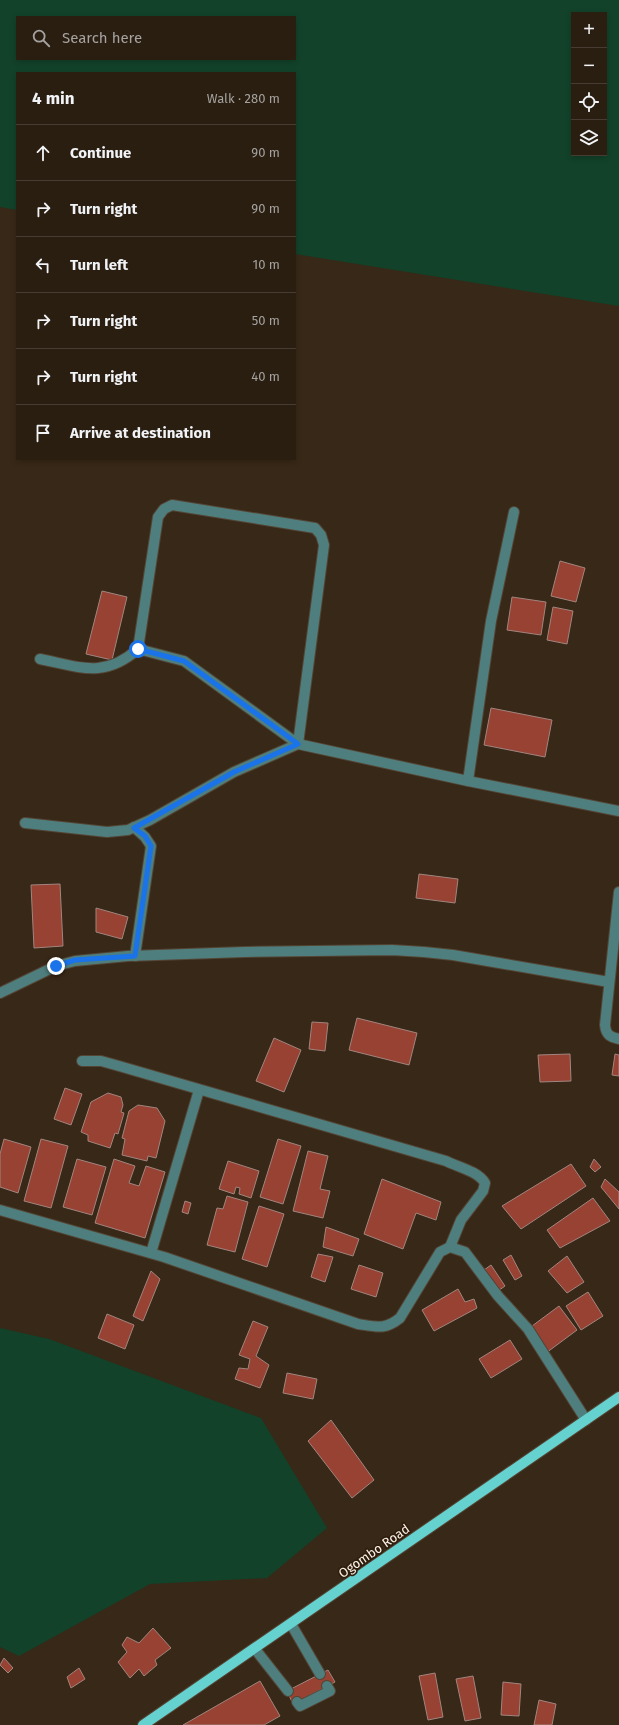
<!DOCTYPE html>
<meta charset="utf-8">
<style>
:root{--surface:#2a1e11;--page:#362b1f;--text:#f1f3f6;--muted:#a5a29f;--line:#463c31}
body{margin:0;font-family:"Fira Sans",sans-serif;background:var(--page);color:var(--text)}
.controls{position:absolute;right:12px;top:12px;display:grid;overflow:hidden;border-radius:0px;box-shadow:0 2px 6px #0003}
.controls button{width:36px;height:36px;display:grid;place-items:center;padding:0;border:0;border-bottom:1px solid var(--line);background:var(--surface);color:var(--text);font:20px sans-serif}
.stop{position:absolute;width:12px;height:12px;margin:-9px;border:3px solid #1a73e8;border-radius:50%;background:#fff}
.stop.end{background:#1a73e8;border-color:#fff;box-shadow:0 1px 4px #0008}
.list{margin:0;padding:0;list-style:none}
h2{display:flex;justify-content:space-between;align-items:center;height:52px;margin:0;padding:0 16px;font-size:17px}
h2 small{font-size:13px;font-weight:400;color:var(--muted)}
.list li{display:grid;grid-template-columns:26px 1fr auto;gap:12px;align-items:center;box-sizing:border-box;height:56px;padding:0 16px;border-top:1px solid var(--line)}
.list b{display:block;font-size:15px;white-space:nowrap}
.list em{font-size:13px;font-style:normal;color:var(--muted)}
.icon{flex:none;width:22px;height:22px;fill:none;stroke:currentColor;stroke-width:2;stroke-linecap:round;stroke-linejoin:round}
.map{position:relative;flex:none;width:619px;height:1725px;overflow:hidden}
.search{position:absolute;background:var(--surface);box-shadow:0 2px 6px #0003;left:16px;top:16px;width:280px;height:44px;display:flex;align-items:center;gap:10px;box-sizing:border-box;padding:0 14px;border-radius:0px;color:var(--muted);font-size:15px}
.panel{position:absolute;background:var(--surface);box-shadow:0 2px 6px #0003;left:16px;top:72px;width:280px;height:388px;border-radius:0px}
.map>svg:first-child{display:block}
.green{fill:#124229;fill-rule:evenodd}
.building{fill:#974233;stroke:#a1857f}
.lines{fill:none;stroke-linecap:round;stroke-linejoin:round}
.minor-casing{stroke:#544434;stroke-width:12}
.major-casing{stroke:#544434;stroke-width:12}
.minor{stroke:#4e7e7d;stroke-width:10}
.major{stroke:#65d2d0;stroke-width:10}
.route{stroke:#1a73e8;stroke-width:5}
.labels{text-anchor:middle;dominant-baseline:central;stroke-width:3.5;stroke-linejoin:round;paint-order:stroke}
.street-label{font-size:13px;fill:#fdf2e7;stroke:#2e1e0e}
</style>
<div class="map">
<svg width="619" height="1725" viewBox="0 0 619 1725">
<rect width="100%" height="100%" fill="#382817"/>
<!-- green -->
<g class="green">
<path d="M0 0H619V306L295 254V73H17V210L0 207ZM574 15H604V153H574ZM17 17H295V59H17Z"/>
<polygon points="0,1328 49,1339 261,1418 327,1528 267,1578 150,1584 19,1656 0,1647"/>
</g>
<!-- building -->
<g class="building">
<polygon points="560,561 585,568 576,602 551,596"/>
<polygon points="102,591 127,597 112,660 86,654"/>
<polygon points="512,597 546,602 541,635 507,630"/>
<polygon points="553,607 573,611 567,644 547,640"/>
<polygon points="491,708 552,720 545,757 484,745"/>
<polygon points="419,874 458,879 455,903 416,898"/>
<polygon points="60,884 63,946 34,948 31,885"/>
<polygon points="96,908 128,917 122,939 96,932"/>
<polygon points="357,1018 417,1033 409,1065 349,1050"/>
<polygon points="312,1022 328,1023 325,1051 309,1049"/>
<polygon points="274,1038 301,1050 284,1092 256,1081"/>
<polygon points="570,1054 571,1081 540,1082 538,1055"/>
<polygon points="615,1054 619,1055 619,1076 612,1075"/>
<polygon points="65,1088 82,1094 71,1125 54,1119"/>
<polygon points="108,1093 121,1097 123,1105 121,1112 124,1113 118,1134 115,1133 110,1148 88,1141 88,1135 81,1132 91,1102"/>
<polygon points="138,1105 157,1108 165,1121 156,1158 148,1156 147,1161 122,1155 125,1139 122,1138 129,1111"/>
<polygon points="4,1139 31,1147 18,1193 0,1187 0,1154"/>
<polygon points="41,1139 68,1146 51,1208 24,1201"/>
<polygon points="278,1139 301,1146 283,1204 260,1197"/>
<polygon points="308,1151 328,1156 320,1189 330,1191 323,1218 293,1211"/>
<polygon points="77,1159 106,1167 92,1215 63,1207"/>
<polygon points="114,1159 135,1166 129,1183 139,1186 146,1166 165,1172 145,1238 95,1223"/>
<polygon points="594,1159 601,1167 595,1172 590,1167"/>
<polygon points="228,1161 259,1171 251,1198 239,1194 240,1188 236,1187 234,1194 219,1189"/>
<polygon points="571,1164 586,1186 521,1229 502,1206"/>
<polygon points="382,1179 441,1202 436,1220 416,1213 403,1249 364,1234"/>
<polygon points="605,1179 619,1192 619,1209 601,1187"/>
<polygon points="227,1196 248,1202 235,1252 207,1245 217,1208 223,1209"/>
<polygon points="593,1198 610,1221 560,1248 547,1230"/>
<polygon points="185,1201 191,1203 188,1214 182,1212"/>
<polygon points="259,1206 284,1214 267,1267 242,1259"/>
<polygon points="326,1227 359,1239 353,1256 323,1247"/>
<polygon points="318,1254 333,1257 325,1282 311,1277"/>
<polygon points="511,1255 522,1276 515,1280 503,1260"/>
<polygon points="567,1256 584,1282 567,1293 548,1271"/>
<polygon points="359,1265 383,1273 376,1297 351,1289"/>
<polygon points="491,1265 505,1286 498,1291 484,1270"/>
<polygon points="151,1271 160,1279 143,1321 133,1316"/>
<polygon points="458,1289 465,1302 474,1299 477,1308 434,1331 422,1310"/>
<polygon points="588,1292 603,1316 581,1330 566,1306"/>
<polygon points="559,1306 577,1330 546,1353 528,1329"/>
<polygon points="107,1314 134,1325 125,1349 98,1338"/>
<polygon points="253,1321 268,1327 256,1356 269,1365 260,1388 235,1379 239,1368 248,1369 250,1359 239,1355"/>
<polygon points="510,1340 522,1359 491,1378 479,1359"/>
<polygon points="287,1373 317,1379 313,1399 283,1393"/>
<polygon points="331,1420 374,1480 352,1498 308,1441"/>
<polygon points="153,1628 171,1648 155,1660 157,1665 144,1676 139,1669 130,1678 118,1662 127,1652 122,1645 127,1637 139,1643"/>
<polygon points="4,1658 13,1668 8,1673 0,1665"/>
<polygon points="79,1668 85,1679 71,1688 67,1677"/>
<polygon points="328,1670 335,1682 293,1704 287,1691"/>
<polygon points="435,1673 443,1717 428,1720 419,1676"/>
<polygon points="473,1676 481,1718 465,1721 456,1679"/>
<polygon points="260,1681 280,1716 264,1725 183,1725"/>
<polygon points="503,1682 521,1684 519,1716 501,1715"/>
<polygon points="539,1700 556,1704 552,1725 534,1725"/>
</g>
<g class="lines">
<defs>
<g id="minor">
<polyline points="138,649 184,661 298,744 468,781 619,811"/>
<path d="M40 659C80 667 104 679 138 649L158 517 164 509 172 505 315 528 321 535 324 545 298 744"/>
<polyline points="468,781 491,621 514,512"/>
<polyline points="25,823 107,832 128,830 150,820 234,772 298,744"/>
<polyline points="134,827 145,837 151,846 135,956"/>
<path d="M619 892 605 1025C606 1035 610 1037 619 1039"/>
<polyline points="0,993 56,966 75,961 128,956 244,952 392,950 424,952 453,955 609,982"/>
<path d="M82 1061H101L119 1066 446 1161C458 1167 478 1171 485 1183L483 1191 461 1220 450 1247"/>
<path d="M0 1210 164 1257 358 1324C377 1327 385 1330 400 1318L440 1252 450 1247 465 1252 498 1296 528 1329 586 1420"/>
<polyline points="151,1253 199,1090"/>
<polyline points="291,1624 320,1674"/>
<polyline points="255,1649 288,1691"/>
<polyline points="297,1702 300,1706 330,1691 327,1686"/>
</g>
<polyline id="major" points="143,1725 619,1397"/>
</defs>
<!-- minor casing -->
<use href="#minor" class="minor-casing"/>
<!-- major casing -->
<use href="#major" class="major-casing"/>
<!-- minor -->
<use href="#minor" class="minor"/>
<!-- major -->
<use href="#major" class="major"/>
</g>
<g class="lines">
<!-- route -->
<polyline class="route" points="56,966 75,960 135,956 151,846 145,836 134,828 234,772 298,744 184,661 138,649"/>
</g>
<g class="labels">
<!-- street labels -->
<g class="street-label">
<text transform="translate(374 1551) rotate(-35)">Ogombo Road</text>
</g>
</g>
</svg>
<div class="controls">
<button>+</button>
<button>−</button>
<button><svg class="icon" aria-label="locate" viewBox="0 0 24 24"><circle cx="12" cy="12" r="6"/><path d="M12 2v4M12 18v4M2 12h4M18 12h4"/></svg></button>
<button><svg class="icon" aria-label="layers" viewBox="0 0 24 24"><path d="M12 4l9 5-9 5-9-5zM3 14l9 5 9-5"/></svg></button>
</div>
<div class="stop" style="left:138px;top:649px"></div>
<div class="stop end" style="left:56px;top:966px"></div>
<div class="search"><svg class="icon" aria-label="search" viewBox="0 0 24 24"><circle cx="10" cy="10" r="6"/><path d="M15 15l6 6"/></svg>Search here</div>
<section class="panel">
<h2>4 min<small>Walk · 280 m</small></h2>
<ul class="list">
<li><svg class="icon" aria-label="ahead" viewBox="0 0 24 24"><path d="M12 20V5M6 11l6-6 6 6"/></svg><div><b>Continue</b></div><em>90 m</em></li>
<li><svg class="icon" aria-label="right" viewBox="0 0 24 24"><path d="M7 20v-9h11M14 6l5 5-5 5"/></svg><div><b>Turn right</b></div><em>90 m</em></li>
<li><svg class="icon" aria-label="left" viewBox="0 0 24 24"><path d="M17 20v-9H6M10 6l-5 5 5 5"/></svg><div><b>Turn left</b></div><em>10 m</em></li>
<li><svg class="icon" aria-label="right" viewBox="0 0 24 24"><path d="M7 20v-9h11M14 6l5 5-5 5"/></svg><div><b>Turn right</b></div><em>50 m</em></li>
<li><svg class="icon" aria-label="right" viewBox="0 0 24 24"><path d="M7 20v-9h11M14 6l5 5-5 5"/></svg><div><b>Turn right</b></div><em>40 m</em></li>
<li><svg class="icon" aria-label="arrive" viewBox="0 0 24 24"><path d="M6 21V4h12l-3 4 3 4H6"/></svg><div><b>Arrive at destination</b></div></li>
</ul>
</section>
</div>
